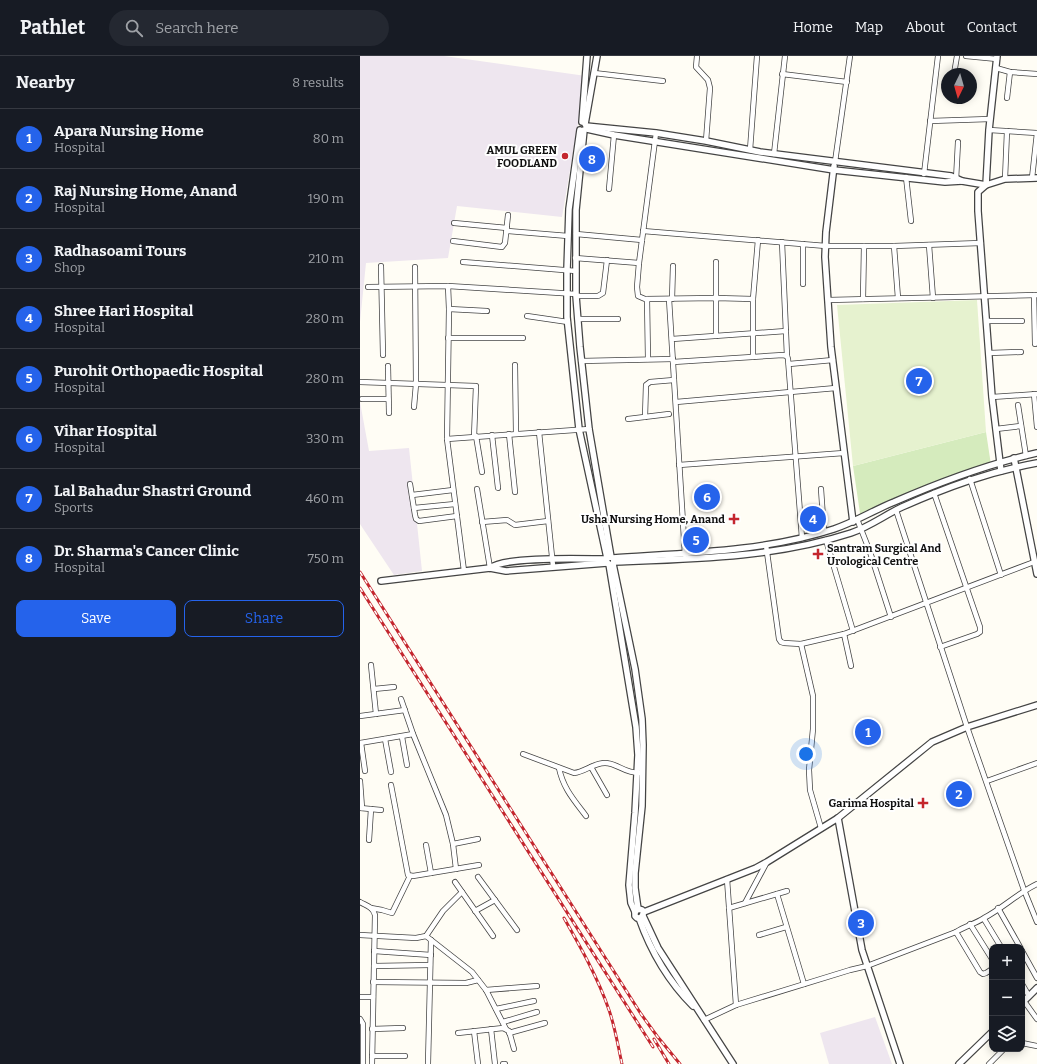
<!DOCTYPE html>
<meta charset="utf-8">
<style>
:root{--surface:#171b24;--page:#242831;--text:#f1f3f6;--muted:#9ea1a6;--line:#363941;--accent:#2563eb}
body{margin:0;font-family:Bitter,serif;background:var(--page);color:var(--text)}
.controls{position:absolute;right:12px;bottom:12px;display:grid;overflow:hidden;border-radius:8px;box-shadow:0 2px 10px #0003}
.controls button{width:36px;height:36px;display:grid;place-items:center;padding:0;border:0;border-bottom:1px solid var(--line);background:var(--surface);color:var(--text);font:20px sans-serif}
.compass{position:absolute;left:581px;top:12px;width:36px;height:36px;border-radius:50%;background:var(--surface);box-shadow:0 2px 10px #0003;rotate:185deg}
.you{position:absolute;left:446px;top:698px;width:14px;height:14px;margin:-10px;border:3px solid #fff;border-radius:50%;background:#1a73e8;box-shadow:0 0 0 6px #1a73e833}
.badge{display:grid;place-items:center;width:26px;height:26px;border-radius:50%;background:var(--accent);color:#fff;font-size:13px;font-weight:700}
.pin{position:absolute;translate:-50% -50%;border:2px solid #fff;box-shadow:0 1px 4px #0006}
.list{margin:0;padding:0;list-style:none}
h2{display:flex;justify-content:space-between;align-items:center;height:52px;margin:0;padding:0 16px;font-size:17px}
h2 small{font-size:13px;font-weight:400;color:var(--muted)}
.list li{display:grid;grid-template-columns:26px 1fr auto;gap:12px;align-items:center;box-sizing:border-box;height:60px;padding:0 16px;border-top:1px solid var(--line)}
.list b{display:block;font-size:15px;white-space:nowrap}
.list p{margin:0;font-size:13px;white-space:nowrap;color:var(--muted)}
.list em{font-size:13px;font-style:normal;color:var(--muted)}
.actions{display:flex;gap:8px;padding:12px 16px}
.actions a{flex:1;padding:9px 0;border:1px solid var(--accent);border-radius:8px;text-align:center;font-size:14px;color:var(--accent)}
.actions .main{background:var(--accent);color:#fff}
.icon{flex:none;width:22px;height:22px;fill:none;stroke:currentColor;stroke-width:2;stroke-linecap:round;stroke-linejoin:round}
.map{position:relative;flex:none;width:677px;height:1008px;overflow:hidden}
header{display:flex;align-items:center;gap:24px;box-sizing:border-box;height:56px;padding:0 20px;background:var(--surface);border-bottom:1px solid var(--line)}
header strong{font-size:19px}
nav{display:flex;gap:22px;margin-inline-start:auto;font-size:14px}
.search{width:280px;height:36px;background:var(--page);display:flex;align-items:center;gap:10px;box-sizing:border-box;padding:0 14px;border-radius:22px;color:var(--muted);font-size:15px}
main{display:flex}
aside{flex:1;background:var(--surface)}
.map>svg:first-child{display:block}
.industrial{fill:#eee6ef}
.green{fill:#d5ebbd}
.pitch{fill:#e6f2cf}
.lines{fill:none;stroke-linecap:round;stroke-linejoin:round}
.minor-casing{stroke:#444;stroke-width:6}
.tertiary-casing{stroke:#444;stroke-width:8}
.minor{stroke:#fff;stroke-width:4.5}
.tertiary{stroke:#fff;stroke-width:5.5}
.rail-casing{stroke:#c4262e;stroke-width:3}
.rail{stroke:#fff;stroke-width:1.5;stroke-dasharray:4.5;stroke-linecap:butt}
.poi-dot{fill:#c4262e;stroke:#fff;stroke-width:1.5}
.labels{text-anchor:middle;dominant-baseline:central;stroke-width:4;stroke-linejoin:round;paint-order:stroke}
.poi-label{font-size:11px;font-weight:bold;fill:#111;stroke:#fff;text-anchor:end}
</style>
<header>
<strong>Pathlet</strong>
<div class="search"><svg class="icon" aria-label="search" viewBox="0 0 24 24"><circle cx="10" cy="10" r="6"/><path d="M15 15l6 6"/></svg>Search here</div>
<nav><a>Home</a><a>Map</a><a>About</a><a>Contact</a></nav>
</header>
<main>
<aside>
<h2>Nearby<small>8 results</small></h2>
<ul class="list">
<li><span class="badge">1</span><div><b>Apara Nursing Home</b><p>Hospital</p></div><em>80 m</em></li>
<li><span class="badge">2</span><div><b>Raj Nursing Home, Anand</b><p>Hospital</p></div><em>190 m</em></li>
<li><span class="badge">3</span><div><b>Radhasoami Tours</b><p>Shop</p></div><em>210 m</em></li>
<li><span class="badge">4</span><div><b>Shree Hari Hospital</b><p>Hospital</p></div><em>280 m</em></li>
<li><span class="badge">5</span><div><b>Purohit Orthopaedic Hospital</b><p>Hospital</p></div><em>280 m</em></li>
<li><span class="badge">6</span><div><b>Vihar Hospital</b><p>Hospital</p></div><em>330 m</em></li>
<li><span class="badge">7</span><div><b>Lal Bahadur Shastri Ground</b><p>Sports</p></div><em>460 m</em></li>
<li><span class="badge">8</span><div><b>Dr. Sharma's Cancer Clinic</b><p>Hospital</p></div><em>750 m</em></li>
</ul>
<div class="actions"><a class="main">Save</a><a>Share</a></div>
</aside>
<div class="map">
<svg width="677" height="1008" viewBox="0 0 677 1008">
<rect width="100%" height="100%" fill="#fffdf5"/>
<!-- industrial -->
<g class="industrial">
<polygon points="0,0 84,0 226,20 202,161 97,150 88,202 6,207 0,266"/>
<polygon points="0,346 9,395 49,392 62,515 34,519 0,468"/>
<polygon points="515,961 532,1008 469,1008 460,977"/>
</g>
<!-- green -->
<polygon class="green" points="626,376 631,409 501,464 493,410"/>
<!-- pitch -->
<polygon class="pitch" points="617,244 626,376 493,410 477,249"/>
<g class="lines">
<defs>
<g id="minor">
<polyline points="337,0 336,11 348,24 350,32 346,85"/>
<polyline points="606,0 637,3"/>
<polyline points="636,12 650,16 677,18"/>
<polyline points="234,17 303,25"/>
<polyline points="422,18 487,26"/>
<polyline points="594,18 597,0"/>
<polyline points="647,42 650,16"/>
<polyline points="570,65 630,63"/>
<polyline points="629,74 677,77"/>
<polyline points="296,77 279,207 277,231 278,240 285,243 356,242 393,243 398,184"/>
<polyline points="390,94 397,0"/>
<polyline points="414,98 425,0"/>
<polyline points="475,106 490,0"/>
<polyline points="564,118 578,0"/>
<polyline points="546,121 551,165"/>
<polyline points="672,122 677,77"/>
<polyline points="645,123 647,75"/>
<polyline points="596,124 598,86"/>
<polyline points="249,133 254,79"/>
<polyline points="94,167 147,172"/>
<polyline points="147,175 208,180"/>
<polyline points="283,175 466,190 534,190 621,187"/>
<polyline points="216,178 282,184"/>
<polyline points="93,185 142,191 145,187 148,159"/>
<polyline points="422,186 427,300"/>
<polyline points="443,188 443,228"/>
<polyline points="569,189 573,242"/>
<polyline points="534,190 538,242"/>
<polyline points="215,202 279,207"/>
<polyline points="103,206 216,215"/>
<polyline points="356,206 356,280"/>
<polyline points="21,210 23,299"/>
<polyline points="88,230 89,253 87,383 104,515"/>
<polyline points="8,231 88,230 216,238"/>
<polyline points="674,239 675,288"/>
<polyline points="216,240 238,240 243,237 247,204"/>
<polyline points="287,243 288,303"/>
<polyline points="309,243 325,499"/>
<polyline points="312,243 313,210"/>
<polyline points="393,243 393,301"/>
<polyline points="503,243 504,190"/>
<polyline points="468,244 677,239"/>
<polyline points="89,253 127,255"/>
<polyline points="167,260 208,266"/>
<polyline points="218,263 258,263"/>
<polyline points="627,265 662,265"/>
<polyline points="88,282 163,282"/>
<polyline points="312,283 426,275"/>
<polyline points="629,297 661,296"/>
<polyline points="221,305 313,303"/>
<polyline points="313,306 423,299 427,300 428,303 442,482"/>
<polyline points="429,308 473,304"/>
<polyline points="155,309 156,377"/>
<polyline points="28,310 29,357"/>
<polyline points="0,326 116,330 114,381"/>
<polyline points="674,338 677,371"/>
<polyline points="632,341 677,338"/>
<polyline points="2,343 28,343"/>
<polyline points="316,346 476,332"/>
<polyline points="658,349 666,400"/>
<polyline points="54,351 56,328 55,211"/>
<polyline points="285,361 286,329 290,326 314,324"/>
<polyline points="268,363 309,358"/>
<polyline points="636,373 661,370"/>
<polyline points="179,376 193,510"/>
<polyline points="149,378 155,436"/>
<polyline points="132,379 138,432"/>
<polyline points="116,380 122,416"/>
<polyline points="87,383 229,373"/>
<polyline points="319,409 484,397"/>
<polyline points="610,423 641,519"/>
<polyline points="50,428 55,459 56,463 59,465 97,460"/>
<polyline points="117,433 130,512"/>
<polyline points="461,433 464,476"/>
<polyline points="574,437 620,571 620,576 617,578 580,591"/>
<polyline points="52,439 93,434"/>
<polyline points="54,452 95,448"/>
<polyline points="536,454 607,671 664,834 677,866"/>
<polyline points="497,463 510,496 531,561"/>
<polyline points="122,466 147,464 155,469 188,465"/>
<polyline points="466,484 493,575"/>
<polyline points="406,489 419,583 421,586 424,587 441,588 484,578 674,506"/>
<polyline points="484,578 491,610"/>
<polyline points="441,588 453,640 453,673 449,714 450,734 461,772"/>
<polyline points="11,609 16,658"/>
<polyline points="14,633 34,631"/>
<polyline points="41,643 53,678 86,759 93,788 96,813"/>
<polyline points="0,660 45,654"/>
<polyline points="42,681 47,709"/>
<polyline points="25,683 31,716"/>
<polyline points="0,687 53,678"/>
<polyline points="1,687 5,715"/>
<path d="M163 698 214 717C225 716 233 707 245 707 257 707 264 717 279 717"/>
<polyline points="231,711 247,739"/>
<path d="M199 712C203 732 214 744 226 760"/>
<polyline points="0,725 2,752"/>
<polyline points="627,725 677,707"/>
<polyline points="31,729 48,819 53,820 119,809"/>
<polyline points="0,752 21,754"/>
<polyline points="9,784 11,753"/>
<polyline points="93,788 118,783"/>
<polyline points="66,789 71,817"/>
<polyline points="118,821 157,874"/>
<polyline points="367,823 376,949"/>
<polyline points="95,826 133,880"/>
<polyline points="417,838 444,928"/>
<path d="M0 846C7 850 13 851 15 859L12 1008"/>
<polyline points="385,847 407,806"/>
<polyline points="11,852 22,854 32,857 50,820"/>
<polyline points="369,852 427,835"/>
<polyline points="638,852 660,891"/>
<polyline points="115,855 135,844"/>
<polyline points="624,863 641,891"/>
<polyline points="610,868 632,903"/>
<polyline points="596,876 620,916 623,918 626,917 632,913"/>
<polyline points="0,879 56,882 66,880 83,855 102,836"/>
<polyline points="399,879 426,871"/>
<polyline points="66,880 112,916 126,934 146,973"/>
<polyline points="14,895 71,899"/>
<polyline points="662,895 677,922"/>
<polyline points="14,910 70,909"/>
<polyline points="13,926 106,927 118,924"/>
<polyline points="662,928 669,940"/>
<polyline points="126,934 177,930"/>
<polyline points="0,941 13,941"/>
<polyline points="664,945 677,963"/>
<polyline points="136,953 174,945"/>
<polyline points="0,963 3,968 3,1008"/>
<path d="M344 964 376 949 490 914 507 910 596 876C605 870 615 868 624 862 643 852 658 837 677 828"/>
<polyline points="143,966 177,956"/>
<polyline points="12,973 43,972"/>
<polyline points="131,973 135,1008"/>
<polyline points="114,975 118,1008"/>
<polyline points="98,977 143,972 149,975 154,993"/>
<polyline points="149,977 185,967"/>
<polyline points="662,987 677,990"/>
<polyline points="12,1000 45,1000"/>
<polyline points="68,1008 71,884"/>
<polyline points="143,1008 145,1008"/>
<polyline points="629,1008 644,993"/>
</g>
<g id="tertiary">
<polyline points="637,0 629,74 626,129 618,136 618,155 632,341 641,415"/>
<polyline points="222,66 227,0"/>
<polyline points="225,68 237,0"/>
<polyline points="226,70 296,77 346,85 400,96 591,120 602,125 626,129 645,123 677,122"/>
<polyline points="227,73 254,79 474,114 585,126 602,125"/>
<polyline points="220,74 209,153 207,214 207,261 219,373 247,502"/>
<polyline points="224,74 216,154 216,240 220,291 229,373 251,501"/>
<polyline points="474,110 466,176 465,201 471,291 493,466"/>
<polyline points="654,402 677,518"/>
<path d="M253 502 254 505 253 508 250 509 247 507 246 503 250 501 253 502C327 497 403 496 474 473 495 466 514 454 534 446 580 426 628 408 677 397"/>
<path d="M254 506C333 503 414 502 491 477 509 471 525 459 542 451 587 431 628 416 677 407"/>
<polyline points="249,508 276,671 278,699 275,757 269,829 271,847 275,856"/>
<polyline points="253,508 275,613 282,663 283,689 282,750 275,817 275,832 278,853"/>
<path d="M130 512C146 500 223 503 246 503"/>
<polyline points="21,525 130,512 146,515 247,507"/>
<polyline points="478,762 502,894 540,1008"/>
<polyline points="284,856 282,854 278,853 275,856 275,860 277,862 281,862 284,856 396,812 407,806 478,762 572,686 607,671 677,649"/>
<polyline points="283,860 298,892 373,1008"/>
<path d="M279 862C291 896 307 924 333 950"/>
<polyline points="662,947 677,932"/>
<polyline points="599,1008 632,976"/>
</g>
</defs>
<!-- minor casing -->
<use href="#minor" class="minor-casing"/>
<!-- tertiary casing -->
<use href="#tertiary" class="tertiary-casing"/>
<!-- minor -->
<use href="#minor" class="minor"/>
<!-- tertiary -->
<use href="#tertiary" class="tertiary"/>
<defs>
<g id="rail">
<polyline points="0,516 281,958 297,980 320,1008"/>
<polyline points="0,532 293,991"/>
<path d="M204 862C221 892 238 922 249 954 255 971 258 990 262 1008"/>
<polyline points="294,983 309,1008"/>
</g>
</defs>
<!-- rail casing -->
<use href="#rail" class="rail-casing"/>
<!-- rail -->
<use href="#rail" class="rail"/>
</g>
<!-- markers -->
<g class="poi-dot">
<circle cx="205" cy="100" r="4"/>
<path d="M372 457h4v4h4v4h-4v4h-4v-4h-4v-4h4z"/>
<path d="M456 492h4v4h4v4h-4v4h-4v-4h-4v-4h4z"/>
<path d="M561 741h4v4h4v4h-4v4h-4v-4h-4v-4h4z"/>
</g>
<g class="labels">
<!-- poi labels -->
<g class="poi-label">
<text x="197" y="94">AMUL GREEN<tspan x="197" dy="13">FOODLAND</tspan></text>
<text x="365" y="463">Usha Nursing Home, Anand</text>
<text x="467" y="492" text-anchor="start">Santram Surgical And<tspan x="467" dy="13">Urological Centre</tspan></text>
<text x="554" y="747">Garima Hospital</text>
</g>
</g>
</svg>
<div class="controls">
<button>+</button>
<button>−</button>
<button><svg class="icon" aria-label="layers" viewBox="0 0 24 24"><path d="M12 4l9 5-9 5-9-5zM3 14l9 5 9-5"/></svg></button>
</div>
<svg class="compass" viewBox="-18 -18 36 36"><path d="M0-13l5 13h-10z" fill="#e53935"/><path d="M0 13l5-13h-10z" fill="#9ea1a6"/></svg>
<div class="you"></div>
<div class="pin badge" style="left:508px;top:676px">1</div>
<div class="pin badge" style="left:599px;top:738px">2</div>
<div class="pin badge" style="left:501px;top:867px">3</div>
<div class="pin badge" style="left:453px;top:463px">4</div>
<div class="pin badge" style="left:336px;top:484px">5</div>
<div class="pin badge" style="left:347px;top:441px">6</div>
<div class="pin badge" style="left:559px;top:325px">7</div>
<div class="pin badge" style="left:232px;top:103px">8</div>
</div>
</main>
